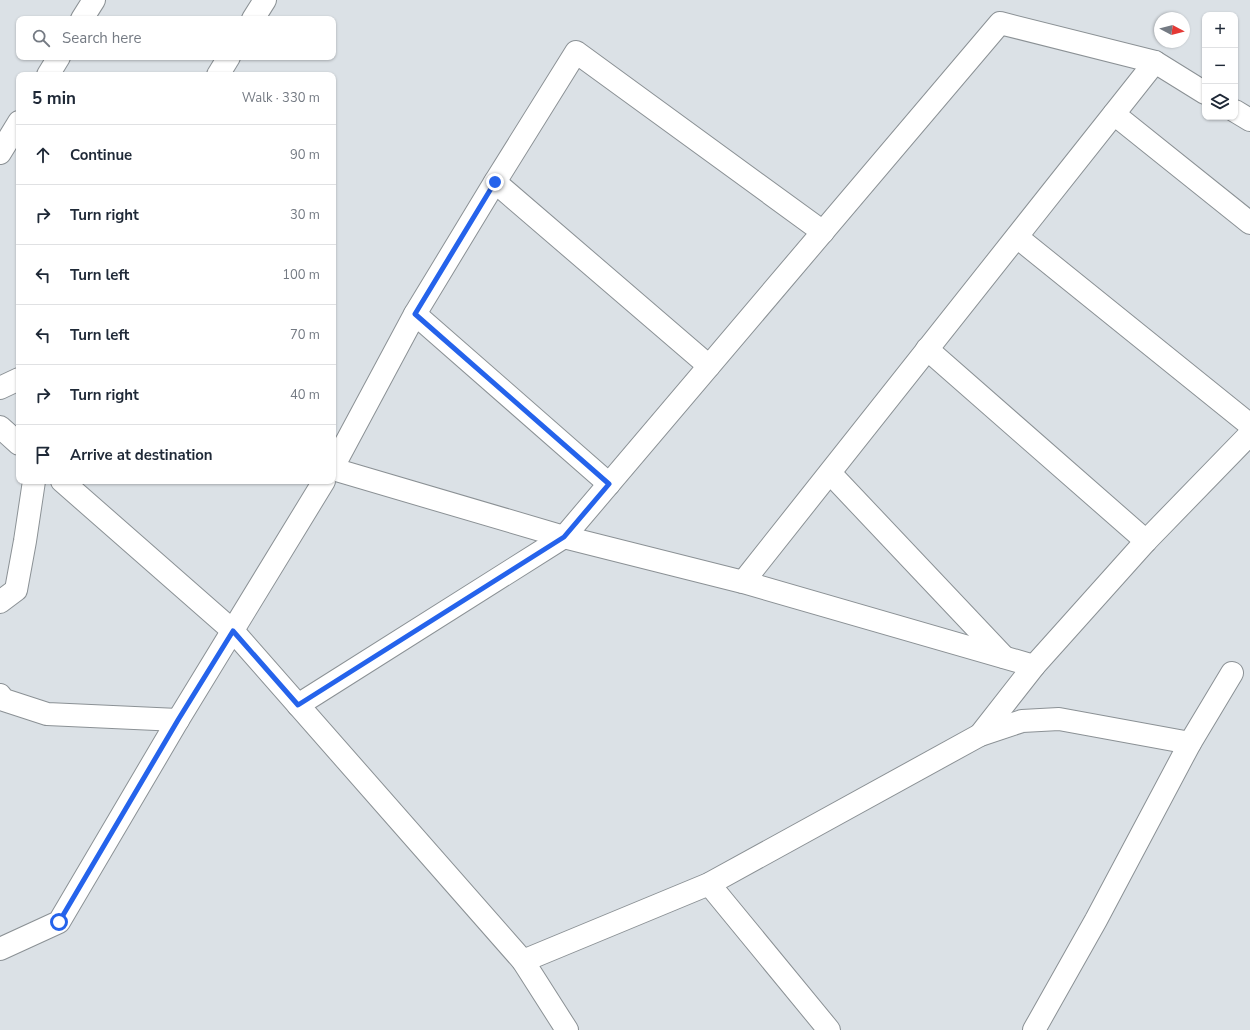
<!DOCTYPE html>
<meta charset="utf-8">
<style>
:root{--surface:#fff;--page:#f6f6f7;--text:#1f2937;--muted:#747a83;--line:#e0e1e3}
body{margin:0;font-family:"Nunito Sans",sans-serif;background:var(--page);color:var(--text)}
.controls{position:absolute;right:12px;top:12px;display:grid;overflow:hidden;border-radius:8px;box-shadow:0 1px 3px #0004}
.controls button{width:36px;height:36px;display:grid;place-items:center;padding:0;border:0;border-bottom:1px solid var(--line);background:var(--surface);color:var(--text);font:20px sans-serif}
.compass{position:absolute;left:1154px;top:12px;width:36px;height:36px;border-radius:50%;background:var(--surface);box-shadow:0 1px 3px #0004;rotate:97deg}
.stop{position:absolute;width:12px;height:12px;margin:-9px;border:3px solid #2563eb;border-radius:50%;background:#fff}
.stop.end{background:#2563eb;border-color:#fff;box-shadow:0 1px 4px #0008}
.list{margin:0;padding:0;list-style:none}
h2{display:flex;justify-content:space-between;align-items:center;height:52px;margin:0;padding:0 16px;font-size:17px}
h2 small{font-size:13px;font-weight:400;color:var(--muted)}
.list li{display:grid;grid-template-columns:26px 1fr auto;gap:12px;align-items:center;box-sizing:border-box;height:60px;padding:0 16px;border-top:1px solid var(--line)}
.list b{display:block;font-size:15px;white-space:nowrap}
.list em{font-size:13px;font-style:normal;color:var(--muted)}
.icon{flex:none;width:22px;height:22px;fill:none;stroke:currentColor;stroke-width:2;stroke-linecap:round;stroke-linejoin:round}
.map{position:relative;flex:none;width:1250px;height:1030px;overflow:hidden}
.search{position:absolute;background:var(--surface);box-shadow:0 1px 3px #0004;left:16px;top:16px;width:320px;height:44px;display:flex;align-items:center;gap:10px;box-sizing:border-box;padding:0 14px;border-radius:8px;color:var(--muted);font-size:15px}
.panel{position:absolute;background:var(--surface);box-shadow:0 1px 3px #0004;left:16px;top:72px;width:320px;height:412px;border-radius:8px}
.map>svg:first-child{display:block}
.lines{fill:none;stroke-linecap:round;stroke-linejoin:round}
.minor-casing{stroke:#8b9195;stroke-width:24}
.minor{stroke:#fff;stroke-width:22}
.route{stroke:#2563eb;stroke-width:5}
</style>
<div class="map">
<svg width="1250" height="1030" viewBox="0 0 1250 1030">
<rect width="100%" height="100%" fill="#dbe1e6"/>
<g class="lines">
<defs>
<g id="minor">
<polyline points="82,19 94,0"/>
<polyline points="253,19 265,0"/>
<polyline points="48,75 59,57"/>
<polyline points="218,75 229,57"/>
<polyline points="1235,111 1250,120"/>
<polyline points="1114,114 1250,223"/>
<polyline points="0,153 19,122"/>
<polyline points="495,182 709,366"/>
<polyline points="1017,237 1250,425"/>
<polyline points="415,314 609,484"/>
<polyline points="927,349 1146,541"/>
<polyline points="0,388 19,379"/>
<polyline points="0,427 19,444"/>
<polyline points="333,467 415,314 495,182 576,52 823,232"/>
<polyline points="333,469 564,537 743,582 1034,666"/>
<polyline points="830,473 1004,657"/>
<polyline points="62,481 233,631 523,961 567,1030"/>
<polyline points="743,582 1155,62"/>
<polyline points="0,602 16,590 25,541 34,481"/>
<polyline points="0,695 4,700 47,714 178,720"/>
<polyline points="298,705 564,537 1000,23 1155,62 1205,93"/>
<polyline points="980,735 1034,666 1146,541 1250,434"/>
<polyline points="709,884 829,1030"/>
<polyline points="0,949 59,922 178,720 324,481"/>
<polyline points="523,961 709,884 980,735 1022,721 1059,719 1190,743"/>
<polyline points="1034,1030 1096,920 1190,743 1232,673"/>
</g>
</defs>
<!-- minor casing -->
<use href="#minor" class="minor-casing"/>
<!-- minor -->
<use href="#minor" class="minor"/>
</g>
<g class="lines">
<!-- route -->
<polyline class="route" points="59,922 178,720 233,631 298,705 564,537 609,484 415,314 495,182"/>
</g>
</svg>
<div class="controls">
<button>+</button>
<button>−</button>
<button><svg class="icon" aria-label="layers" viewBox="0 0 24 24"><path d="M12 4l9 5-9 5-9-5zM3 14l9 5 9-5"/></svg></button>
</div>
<svg class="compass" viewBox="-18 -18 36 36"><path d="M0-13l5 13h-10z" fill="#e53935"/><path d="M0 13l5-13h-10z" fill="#747a83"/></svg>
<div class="stop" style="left:59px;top:922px"></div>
<div class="stop end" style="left:495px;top:182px"></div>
<div class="search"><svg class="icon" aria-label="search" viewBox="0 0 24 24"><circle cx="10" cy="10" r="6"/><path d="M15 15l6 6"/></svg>Search here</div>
<section class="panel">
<h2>5 min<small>Walk · 330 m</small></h2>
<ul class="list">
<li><svg class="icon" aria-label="ahead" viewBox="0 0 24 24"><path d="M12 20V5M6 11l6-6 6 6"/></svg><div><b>Continue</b></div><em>90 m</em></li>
<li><svg class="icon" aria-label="right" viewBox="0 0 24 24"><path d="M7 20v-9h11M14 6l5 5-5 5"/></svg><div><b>Turn right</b></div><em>30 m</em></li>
<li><svg class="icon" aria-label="left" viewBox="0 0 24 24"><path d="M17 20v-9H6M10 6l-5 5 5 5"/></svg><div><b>Turn left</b></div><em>100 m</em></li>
<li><svg class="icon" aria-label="left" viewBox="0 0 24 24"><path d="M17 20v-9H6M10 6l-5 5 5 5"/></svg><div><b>Turn left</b></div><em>70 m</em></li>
<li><svg class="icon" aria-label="right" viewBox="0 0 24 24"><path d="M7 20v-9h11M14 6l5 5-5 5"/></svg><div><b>Turn right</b></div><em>40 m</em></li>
<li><svg class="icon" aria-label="arrive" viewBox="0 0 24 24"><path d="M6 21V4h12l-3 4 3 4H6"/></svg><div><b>Arrive at destination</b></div></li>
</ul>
</section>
</div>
